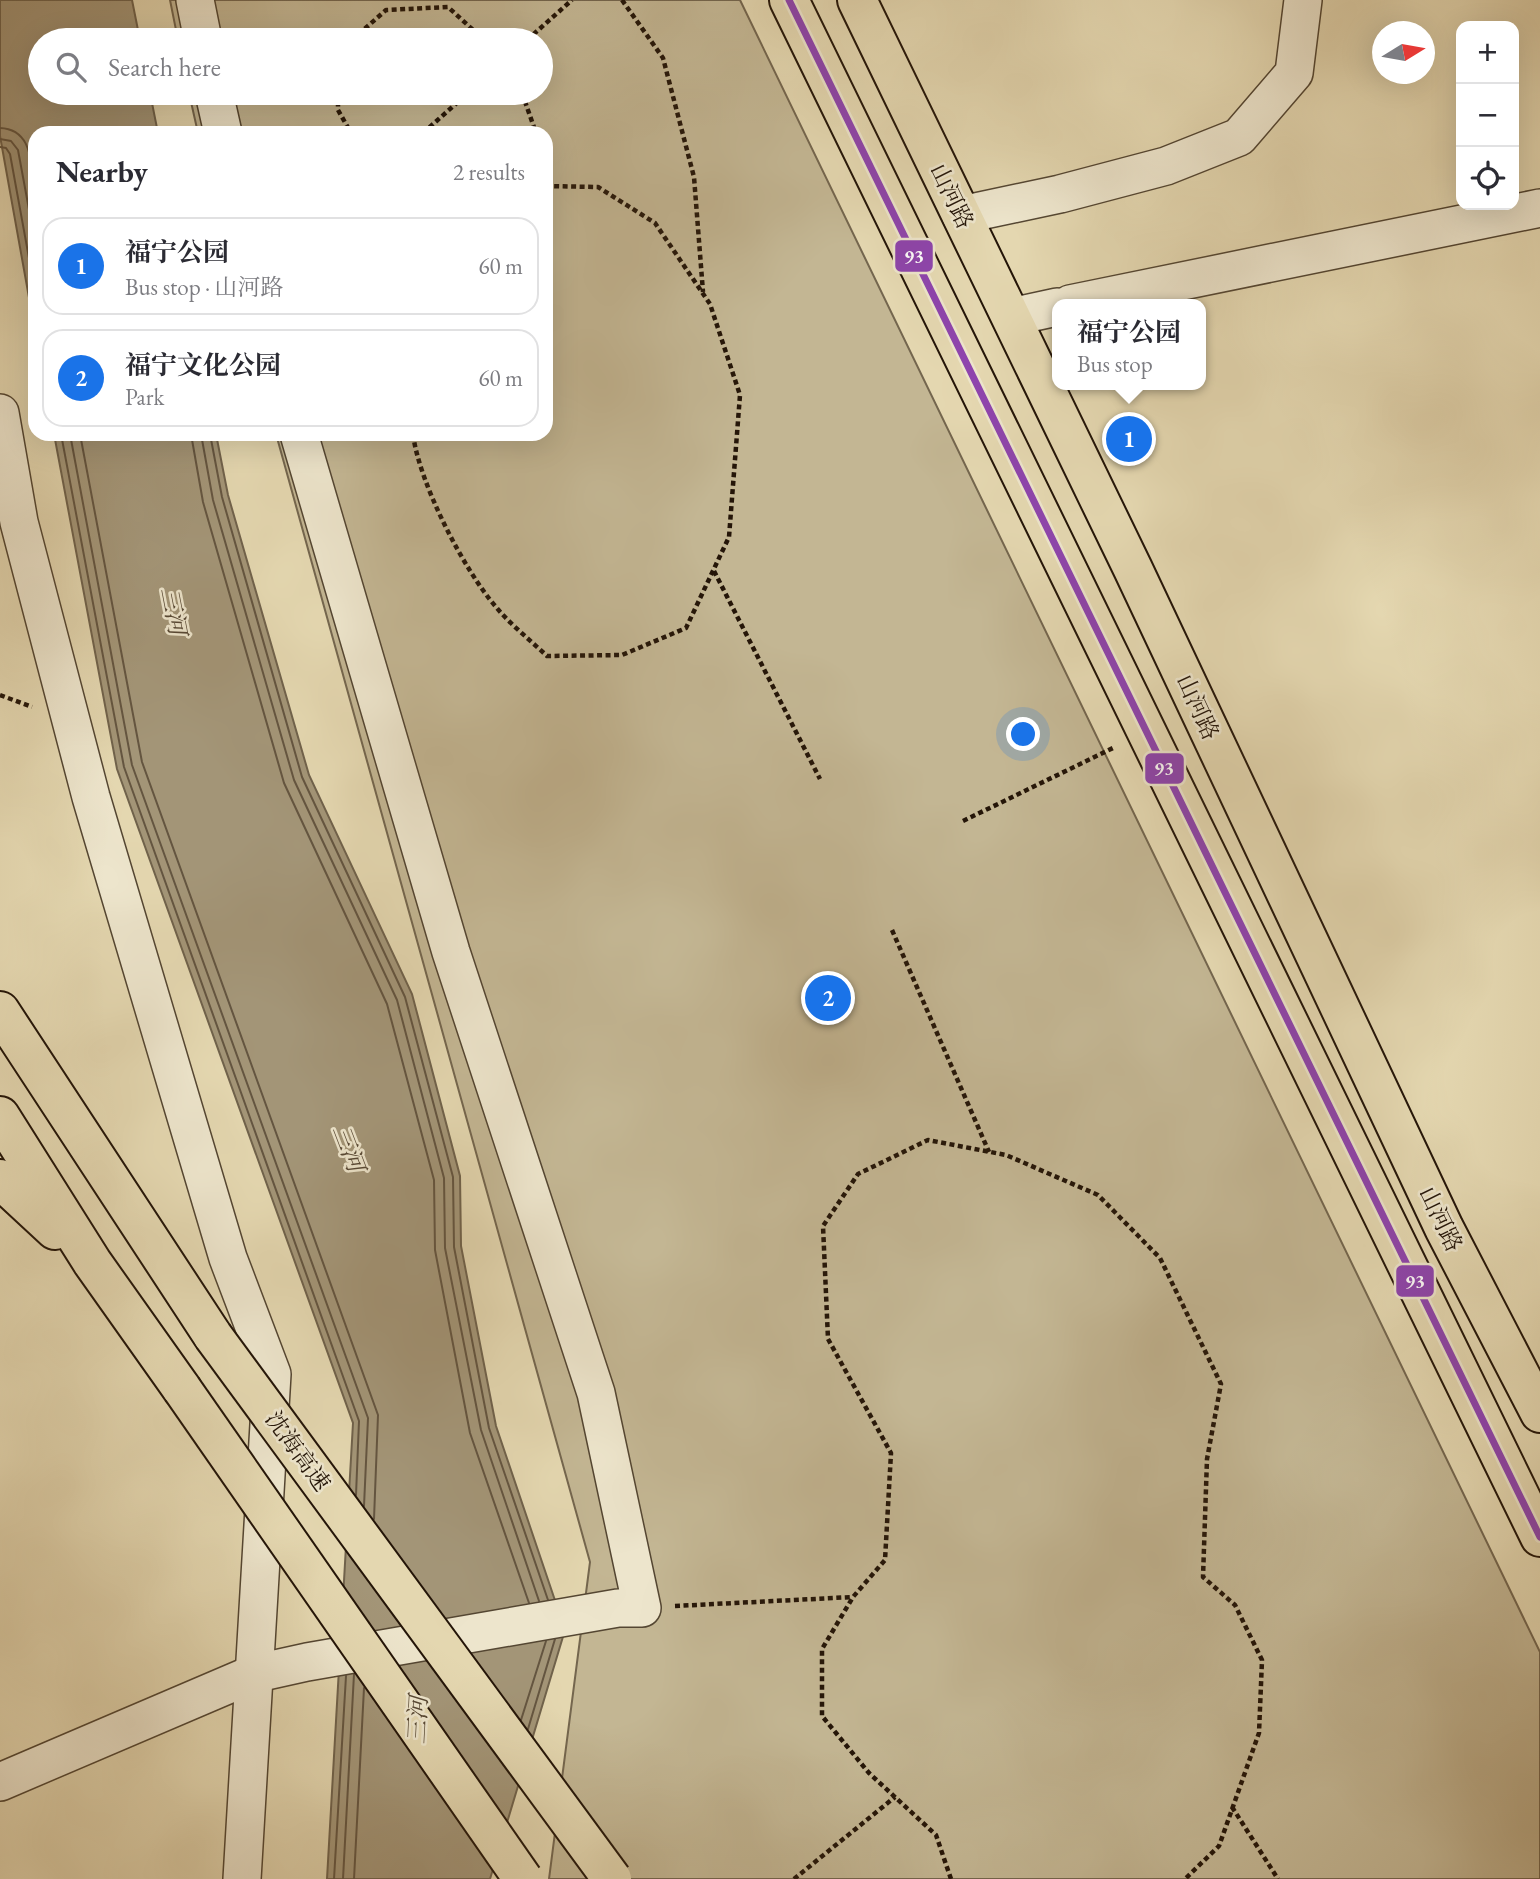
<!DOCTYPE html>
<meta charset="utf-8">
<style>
:root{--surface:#fff;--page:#f2f2f3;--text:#2b2b33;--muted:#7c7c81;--line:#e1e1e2;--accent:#1a73e8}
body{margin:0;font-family:"EB Garamond","Noto Serif SC",serif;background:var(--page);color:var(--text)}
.controls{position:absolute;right:21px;top:21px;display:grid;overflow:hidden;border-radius:14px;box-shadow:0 7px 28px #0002}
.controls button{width:63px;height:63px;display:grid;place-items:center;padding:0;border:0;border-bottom:2px solid var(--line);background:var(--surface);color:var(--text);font:35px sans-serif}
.compass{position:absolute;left:1372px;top:21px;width:63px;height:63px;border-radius:50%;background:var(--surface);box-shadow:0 7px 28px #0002;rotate:79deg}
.you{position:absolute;left:1024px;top:735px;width:24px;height:24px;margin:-18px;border:5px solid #fff;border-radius:50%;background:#1a73e8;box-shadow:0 0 0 10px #1a73e833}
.badge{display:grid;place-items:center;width:46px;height:46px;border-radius:50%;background:var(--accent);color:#fff;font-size:23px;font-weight:700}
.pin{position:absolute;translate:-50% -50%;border:4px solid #fff;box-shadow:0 2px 7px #0006}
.popup{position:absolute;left:1052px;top:299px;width:154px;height:91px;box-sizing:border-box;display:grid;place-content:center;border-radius:14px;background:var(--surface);filter:drop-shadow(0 2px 5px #0005);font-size:23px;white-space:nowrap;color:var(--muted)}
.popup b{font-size:26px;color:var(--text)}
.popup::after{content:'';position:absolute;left:50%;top:100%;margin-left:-14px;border:14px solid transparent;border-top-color:var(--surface)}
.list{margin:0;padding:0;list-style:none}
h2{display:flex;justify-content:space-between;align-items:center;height:91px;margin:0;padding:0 28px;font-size:30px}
h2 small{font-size:23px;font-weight:400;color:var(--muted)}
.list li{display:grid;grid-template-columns:46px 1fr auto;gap:21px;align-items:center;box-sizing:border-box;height:98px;margin:0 14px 14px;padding:0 14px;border:2px solid var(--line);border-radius:21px}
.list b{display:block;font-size:26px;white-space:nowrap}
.list p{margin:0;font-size:23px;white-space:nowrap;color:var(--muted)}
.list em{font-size:23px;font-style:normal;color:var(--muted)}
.icon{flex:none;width:38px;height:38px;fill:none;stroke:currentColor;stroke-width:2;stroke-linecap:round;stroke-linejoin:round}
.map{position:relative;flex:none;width:1540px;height:1879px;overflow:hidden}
.search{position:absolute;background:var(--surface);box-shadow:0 7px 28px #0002;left:28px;top:28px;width:525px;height:77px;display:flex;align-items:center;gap:18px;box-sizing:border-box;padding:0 24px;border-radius:38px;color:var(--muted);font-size:26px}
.panel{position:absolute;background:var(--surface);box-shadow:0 7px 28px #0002;left:28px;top:126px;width:525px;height:315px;border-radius:21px}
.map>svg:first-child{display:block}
.green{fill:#c3b693;stroke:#74664e;stroke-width:2}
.water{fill:#a39577;stroke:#70624b;stroke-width:2}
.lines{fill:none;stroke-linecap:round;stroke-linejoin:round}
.shore{stroke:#645540;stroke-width:2}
.minor-casing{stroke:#544632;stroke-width:40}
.major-casing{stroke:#241508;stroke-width:42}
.highway-casing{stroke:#241508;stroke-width:42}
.path{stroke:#241508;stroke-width:4.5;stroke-dasharray:5 3.5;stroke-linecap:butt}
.minor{stroke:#ede5cc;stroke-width:37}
.major{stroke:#e4d7b0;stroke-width:38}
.highway{stroke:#e4d7b0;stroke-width:38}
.highway-bridge-casing{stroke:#241508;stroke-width:42;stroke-linecap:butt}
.highway-bridge{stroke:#e4d7b0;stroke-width:38}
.bus-1-casing{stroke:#ede5cc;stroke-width:12}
.bus-1{stroke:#8e44ad;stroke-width:7}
.labels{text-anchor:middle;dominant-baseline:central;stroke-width:5;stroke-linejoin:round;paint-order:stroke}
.street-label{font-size:23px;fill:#241508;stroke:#ede5cc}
.water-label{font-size:24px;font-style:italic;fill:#574834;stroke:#ede5cc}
.line-badge{stroke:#ede5cc;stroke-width:2.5}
.badge-label{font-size:19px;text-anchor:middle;font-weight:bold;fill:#fff}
</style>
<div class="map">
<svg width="1540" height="1879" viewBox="0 0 1540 1879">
<rect width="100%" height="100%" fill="#e4d7b0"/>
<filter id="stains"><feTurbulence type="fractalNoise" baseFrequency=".00286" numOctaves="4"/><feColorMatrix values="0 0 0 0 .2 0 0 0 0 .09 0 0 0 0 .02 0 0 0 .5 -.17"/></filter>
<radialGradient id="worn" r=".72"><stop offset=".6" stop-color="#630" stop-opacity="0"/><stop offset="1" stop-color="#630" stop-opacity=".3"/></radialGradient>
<!-- green -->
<polygon class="green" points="170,0 740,0 1540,1652 1540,1879 549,1879 590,1562 276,434 546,434 546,133 198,133 189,93 541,93 541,40 178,40"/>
<!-- water -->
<g class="water">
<polygon points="0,0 132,0 140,40 40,40 40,93 150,93 158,133 35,133 35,331 0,136"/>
<polygon points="54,434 216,434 228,495 309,775 412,994 460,1176 461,1246 496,1426 565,1630 490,1879 327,1879 353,1423 117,769"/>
</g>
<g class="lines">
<!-- shore -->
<g class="shore">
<path d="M0 128C30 129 31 159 35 183"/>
<polyline points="0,139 11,141 18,150 35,242"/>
<polyline points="0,147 6,148 10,154 35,291"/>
<polyline points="61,434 124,767 359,1421 356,1495"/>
<polyline points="70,434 132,765 368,1418 364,1506"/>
<polyline points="80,434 142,762 378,1415 374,1519"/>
<polyline points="191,434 203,502 284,783 387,1004 434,1180 435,1250 470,1433 529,1603"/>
<polyline points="201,434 213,500 294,780 397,1000 444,1178 445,1248 481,1430 539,1601"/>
<polyline points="210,434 222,497 302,777 405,997 453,1177 454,1247 489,1428 548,1600"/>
<polyline points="521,1720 546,1641"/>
<polyline points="528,1729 555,1639"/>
<polyline points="334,1879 346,1676"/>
<polyline points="343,1879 354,1674"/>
<polyline points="354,1879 364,1688"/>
</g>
<defs>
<g id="minor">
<polyline points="195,0 203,40"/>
<polyline points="214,93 223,133"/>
<polyline points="961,215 1060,194 1166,166 1239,137 1294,73 1303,0"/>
<polyline points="1070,304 1540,208"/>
<polyline points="1011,317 1057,307"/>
<polyline points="0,413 19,522 91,797 228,1258 272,1374 242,1879"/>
<polyline points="0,1782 253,1674 307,1662 618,1608 642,1608 596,1393 451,952 299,434"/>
</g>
<g id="major">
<polyline points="789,0 1540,1537"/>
<polyline points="857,0 1133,569 1444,1228 1540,1413"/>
</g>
<g id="highway">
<polyline points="0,1011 213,1336"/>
<polyline points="0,1116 92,1262 182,1389"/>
<polyline points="0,1179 55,1230"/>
</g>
</defs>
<!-- minor casing -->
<use href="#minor" class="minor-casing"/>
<!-- major casing -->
<use href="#major" class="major-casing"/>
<!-- highway casing -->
<use href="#highway" class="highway-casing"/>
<!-- path -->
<g class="path">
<polyline points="622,0 663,58 694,177 703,292"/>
<polyline points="352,40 386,10 448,7 484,40"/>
<polyline points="527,40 572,0"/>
<polyline points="338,93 338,110 351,133"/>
<polyline points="522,93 536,133"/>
<polyline points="423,133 468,93"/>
<polyline points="546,175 548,185"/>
<path d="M413 434C419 483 464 570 496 607 511 625 530 640 547 656L622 655 686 628 729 537 740 395 710 304 655 223 598 187 546 186"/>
<polyline points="714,571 820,779"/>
<polyline points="0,695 32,707"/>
<polyline points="963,821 1113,748"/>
<polyline points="892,930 989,1152"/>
<polyline points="675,1606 853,1597"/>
<polyline points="1232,1807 1278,1879"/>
<polyline points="794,1879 895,1797"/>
<polyline points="951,1879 936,1835 869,1773 822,1716 822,1649 853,1597 885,1560 891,1453 828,1339 823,1226 858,1174 928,1140 1006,1155 1098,1195 1160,1258 1221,1384 1207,1459 1203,1577 1235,1605 1262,1660 1259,1733 1219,1846 1185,1879"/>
</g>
<!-- minor -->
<use href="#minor" class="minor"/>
<!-- major -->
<use href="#major" class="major"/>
<!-- highway -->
<use href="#highway" class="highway"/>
<defs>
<g id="highway-bridge">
<polyline points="213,1336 612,1879"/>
<polyline points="182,1389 523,1879"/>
</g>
</defs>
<!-- highway-bridge casing -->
<use href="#highway-bridge" class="highway-bridge-casing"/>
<!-- highway-bridge -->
<use href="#highway-bridge" class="highway-bridge"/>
<defs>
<polyline id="bus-1" points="789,0 1540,1537"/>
</defs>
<!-- bus-1 casing -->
<use href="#bus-1" class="bus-1-casing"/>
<!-- bus-1 -->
<use href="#bus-1" class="bus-1"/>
</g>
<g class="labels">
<!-- street labels -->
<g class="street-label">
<text transform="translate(952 196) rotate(64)">山河路</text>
<text transform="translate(1198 707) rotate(65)">山河路</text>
<text transform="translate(1441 1219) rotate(64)">山河路</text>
<text transform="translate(298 1451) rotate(54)">沈海高速</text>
</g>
<!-- water labels -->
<g class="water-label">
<text transform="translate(174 611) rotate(79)">三河</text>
<text transform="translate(349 1148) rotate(69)">三河</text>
<text transform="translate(417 1720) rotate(-87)">三河</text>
</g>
</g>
<g class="line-badge">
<rect x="894" y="239" width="40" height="34" rx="7" fill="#8e44ad"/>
<rect x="1144" y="752" width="41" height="33" rx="7" fill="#8e44ad"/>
<rect x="1395" y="1264" width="40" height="34" rx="7" fill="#8e44ad"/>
</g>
<g class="badge-label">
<text x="914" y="263">93</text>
<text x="1164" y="775">93</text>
<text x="1415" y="1288">93</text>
</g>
<rect width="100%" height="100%" filter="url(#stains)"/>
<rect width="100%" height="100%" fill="url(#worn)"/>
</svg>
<div class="controls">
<button>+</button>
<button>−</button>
<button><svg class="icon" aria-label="locate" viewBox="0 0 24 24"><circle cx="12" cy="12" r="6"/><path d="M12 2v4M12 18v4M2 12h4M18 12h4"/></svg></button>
</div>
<svg class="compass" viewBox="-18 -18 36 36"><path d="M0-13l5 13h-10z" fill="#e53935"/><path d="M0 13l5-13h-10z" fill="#7c7c81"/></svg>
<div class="you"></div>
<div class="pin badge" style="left:1129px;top:439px">1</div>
<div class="popup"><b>福宁公园</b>Bus stop</div>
<div class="pin badge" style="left:828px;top:998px">2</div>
<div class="search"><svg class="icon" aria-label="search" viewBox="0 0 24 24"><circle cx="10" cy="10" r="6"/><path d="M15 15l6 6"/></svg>Search here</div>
<section class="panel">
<h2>Nearby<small>2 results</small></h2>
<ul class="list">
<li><span class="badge">1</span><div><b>福宁公园</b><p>Bus stop · 山河路</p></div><em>60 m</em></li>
<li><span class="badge">2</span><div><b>福宁文化公园</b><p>Park</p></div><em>60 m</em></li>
</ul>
</section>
</div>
